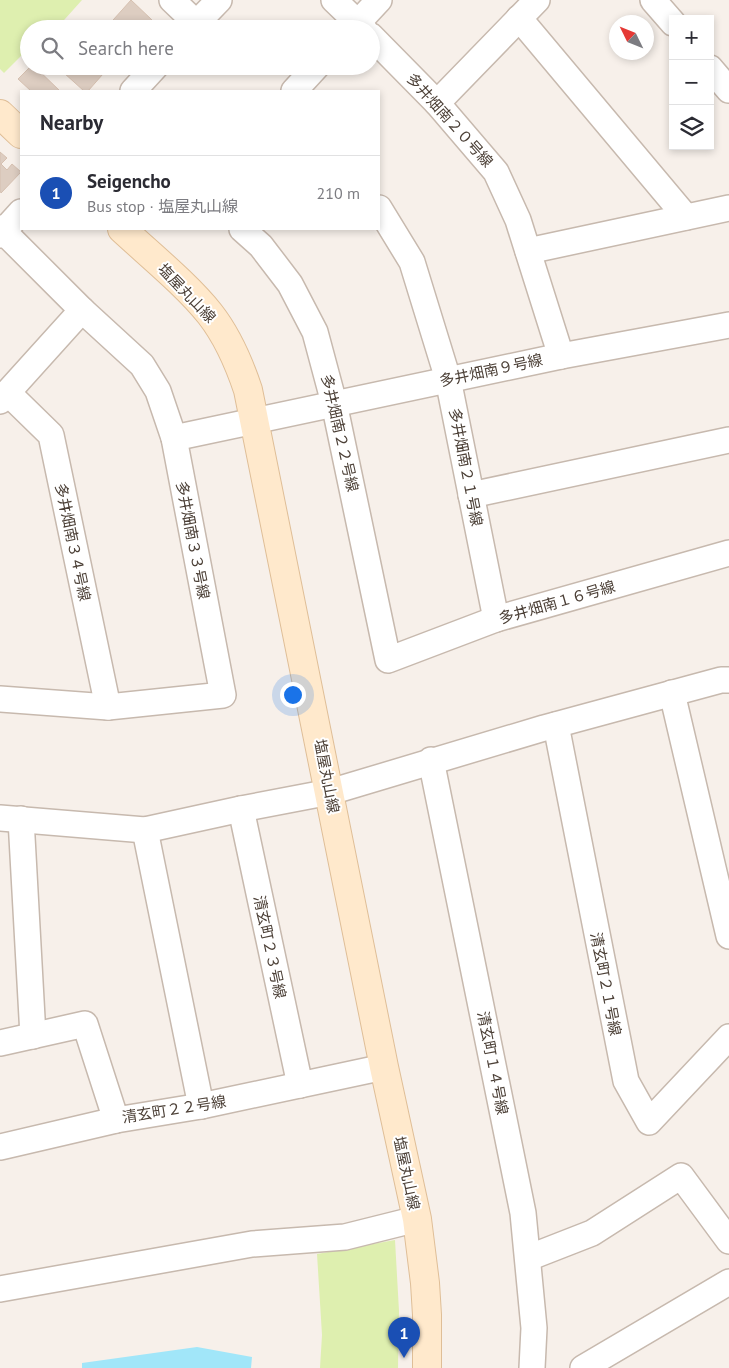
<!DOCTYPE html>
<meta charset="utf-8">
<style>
:root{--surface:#fff;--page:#f7f7f7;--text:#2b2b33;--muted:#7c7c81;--line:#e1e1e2;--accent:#ff1922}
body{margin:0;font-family:"PT Sans","Noto Sans JP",sans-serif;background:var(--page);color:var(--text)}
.controls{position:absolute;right:15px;top:15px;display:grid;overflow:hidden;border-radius:0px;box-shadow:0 2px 8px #0003}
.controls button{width:45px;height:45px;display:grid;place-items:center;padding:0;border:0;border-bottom:1px solid var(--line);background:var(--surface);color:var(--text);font:25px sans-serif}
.compass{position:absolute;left:609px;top:15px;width:45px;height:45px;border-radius:50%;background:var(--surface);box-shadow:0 2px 8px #0003;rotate:313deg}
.you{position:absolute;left:292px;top:694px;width:18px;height:18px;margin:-12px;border:4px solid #fff;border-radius:50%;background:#1a73e8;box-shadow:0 0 0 8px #1a73e833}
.badge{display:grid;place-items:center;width:32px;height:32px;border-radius:50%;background:var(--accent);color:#fff;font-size:16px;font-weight:700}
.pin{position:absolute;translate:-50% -41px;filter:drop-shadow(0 1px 2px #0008)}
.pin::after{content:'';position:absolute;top:26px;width:18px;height:15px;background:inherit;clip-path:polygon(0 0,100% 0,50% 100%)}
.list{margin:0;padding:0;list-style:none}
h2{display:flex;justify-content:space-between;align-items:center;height:65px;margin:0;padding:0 20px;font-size:21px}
h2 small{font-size:16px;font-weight:400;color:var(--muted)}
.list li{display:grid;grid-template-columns:32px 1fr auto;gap:15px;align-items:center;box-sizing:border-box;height:75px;padding:0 20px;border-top:1px solid var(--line)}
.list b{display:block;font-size:19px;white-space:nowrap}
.list p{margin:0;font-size:16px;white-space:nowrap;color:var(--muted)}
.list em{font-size:16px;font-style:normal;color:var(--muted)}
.icon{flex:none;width:28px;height:28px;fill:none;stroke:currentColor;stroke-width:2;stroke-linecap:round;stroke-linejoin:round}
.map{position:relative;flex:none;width:729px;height:1368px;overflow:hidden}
.search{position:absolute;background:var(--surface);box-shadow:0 2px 8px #0003;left:20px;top:20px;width:360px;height:55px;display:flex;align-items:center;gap:12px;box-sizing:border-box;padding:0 18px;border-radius:28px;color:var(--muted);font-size:19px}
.panel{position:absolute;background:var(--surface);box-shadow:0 2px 8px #0003;left:20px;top:90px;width:360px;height:140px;border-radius:0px}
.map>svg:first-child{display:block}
.green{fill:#deefaf}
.water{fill:#a1e6f9}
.building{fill:#ddcdc1;stroke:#d6c0b0}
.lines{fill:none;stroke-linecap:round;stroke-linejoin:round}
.street-casing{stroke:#c7b9ae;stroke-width:28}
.secondary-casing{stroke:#dfbe97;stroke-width:30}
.street{stroke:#fff;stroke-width:25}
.secondary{stroke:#ffe9cc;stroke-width:28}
.labels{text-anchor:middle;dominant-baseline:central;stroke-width:4;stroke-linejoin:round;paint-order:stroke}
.street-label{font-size:15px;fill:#4c4037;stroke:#fff}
</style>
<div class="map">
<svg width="729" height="1368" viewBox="0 0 729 1368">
<rect width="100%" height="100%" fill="#f7f0ea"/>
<!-- green -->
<g class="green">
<polygon points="0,0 82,0 56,29 29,29 29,48 4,73 0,69"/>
<polygon points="395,1240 399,1311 398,1368 320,1368 322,1335 317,1254"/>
</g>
<!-- water -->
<polygon class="water" points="197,1347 252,1357 251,1368 82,1368 82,1363"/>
<!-- building -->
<g class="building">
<polygon points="131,0 152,20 144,29 105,29"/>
<polygon points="31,66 34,66 60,91 31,91 18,79"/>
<polygon points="71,66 110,66 88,91 84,91 64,73"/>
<polygon points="0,152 7,158 1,164 7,170 12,164 21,172 1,193 0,191"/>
</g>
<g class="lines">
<defs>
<g id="street">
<polyline points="172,0 196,23"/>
<polyline points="334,0 364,29"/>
<polyline points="653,0 673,23"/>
<polyline points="519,18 686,217"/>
<polyline points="191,29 219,0"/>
<polyline points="352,29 379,0"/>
<polyline points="371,36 437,103 496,172 518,220 561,356"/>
<polyline points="710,68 729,90"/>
<polyline points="133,91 156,66"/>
<polyline points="294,91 317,66"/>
<polyline points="437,103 537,0"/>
<polyline points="379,208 412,262 448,379 496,619"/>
<polyline points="0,228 82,310 142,365 158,391 174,438 223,695 108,707 0,699"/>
<polyline points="242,229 261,246 290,284 315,332 334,403 388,660 496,619 729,553"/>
<polyline points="0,235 21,212"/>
<polyline points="528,251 729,208"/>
<polyline points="8,393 51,435 108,707"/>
<polyline points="0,401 82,310"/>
<polyline points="174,438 561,356 729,325"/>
<polyline points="471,495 729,440"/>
<polyline points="672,693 729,936"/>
<polyline points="556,725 626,1081 649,1122 729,1037"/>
<polyline points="431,760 523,1213 534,1328 532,1368"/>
<polyline points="241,809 300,1085"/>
<polyline points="0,818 145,830 241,809 330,792 544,728 721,680 729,680"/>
<polyline points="21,819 33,1036"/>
<polyline points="145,830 201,1106"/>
<polyline points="0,1043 85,1024 116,1120 201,1106 384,1067"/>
<polyline points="0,1147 116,1120"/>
<polyline points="528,1258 592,1233 681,1176 729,1241"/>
<polyline points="0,1289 252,1244 345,1237 417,1219"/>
<polyline points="583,1368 729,1282"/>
</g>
<g id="secondary">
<polyline points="0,114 21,134"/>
<path d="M122 229C150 255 187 285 210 314 228 337 239 363 248 390L384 1067 417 1219 425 1283 427 1315V1368"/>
</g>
</defs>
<!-- street casing -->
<use href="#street" class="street-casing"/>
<!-- secondary casing -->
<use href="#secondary" class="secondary-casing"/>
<!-- street -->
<use href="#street" class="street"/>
<!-- secondary -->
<use href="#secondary" class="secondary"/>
</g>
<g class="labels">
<!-- street labels -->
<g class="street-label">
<text transform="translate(450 120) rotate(48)">多井畑南２０号線</text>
<text transform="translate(187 293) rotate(46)">塩屋丸山線</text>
<text transform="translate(491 370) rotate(-12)">多井畑南９号線</text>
<text transform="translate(340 433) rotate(77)">多井畑南２２号線</text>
<text transform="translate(466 467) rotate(79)">多井畑南２１号線</text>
<text transform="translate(193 540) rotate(79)">多井畑南３３号線</text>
<text transform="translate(73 542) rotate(78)">多井畑南３４号線</text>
<text transform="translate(557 602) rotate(-16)">多井畑南１６号線</text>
<text transform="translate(327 776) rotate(79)">塩屋丸山線</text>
<text transform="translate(270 947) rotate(78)">清玄町２３号線</text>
<text transform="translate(606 984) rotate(79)">清玄町２１号線</text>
<text transform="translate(493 1063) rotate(79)">清玄町１４号線</text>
<text transform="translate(174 1109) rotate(-9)">清玄町２２号線</text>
<text transform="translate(407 1173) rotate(78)">塩屋丸山線</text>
</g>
</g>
</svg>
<div class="controls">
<button>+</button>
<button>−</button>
<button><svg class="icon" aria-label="layers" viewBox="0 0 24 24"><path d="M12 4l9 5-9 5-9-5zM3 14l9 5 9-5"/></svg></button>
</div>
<svg class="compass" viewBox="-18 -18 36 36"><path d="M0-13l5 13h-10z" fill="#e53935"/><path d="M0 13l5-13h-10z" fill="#7c7c81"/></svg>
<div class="you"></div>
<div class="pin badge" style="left:404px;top:1358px;background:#1a4fb4">1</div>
<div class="search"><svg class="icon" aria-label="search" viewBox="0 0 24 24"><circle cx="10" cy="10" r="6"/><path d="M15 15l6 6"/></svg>Search here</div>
<section class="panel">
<h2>Nearby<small></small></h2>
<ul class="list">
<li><span class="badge" style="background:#1a4fb4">1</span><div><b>Seigencho</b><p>Bus stop · 塩屋丸山線</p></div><em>210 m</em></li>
</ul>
</section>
</div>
